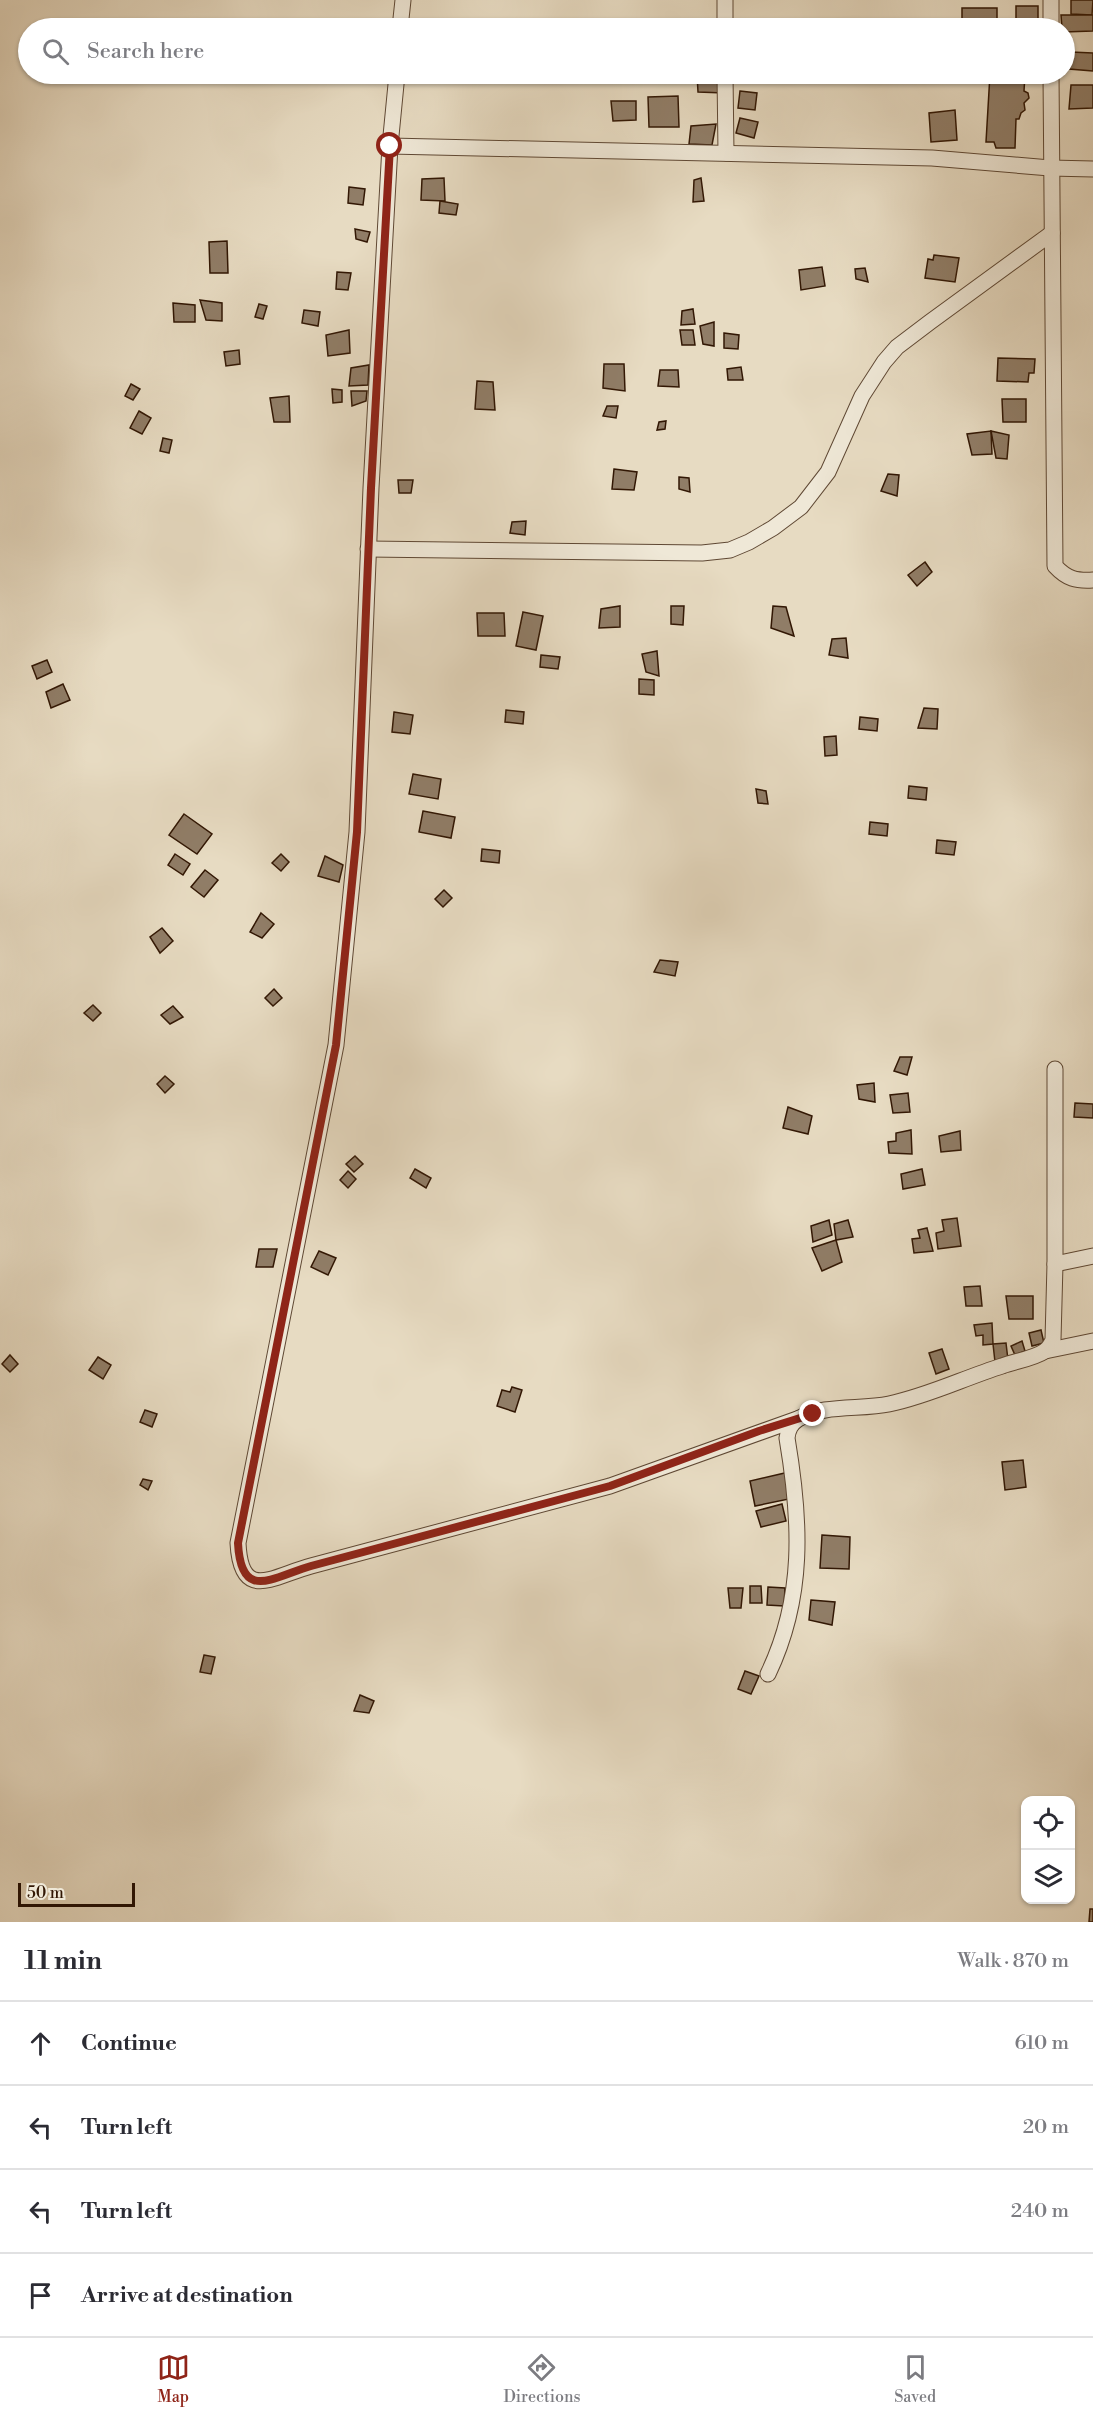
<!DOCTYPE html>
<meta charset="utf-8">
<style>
:root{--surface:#fff;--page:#f2f2f3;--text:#2b2b33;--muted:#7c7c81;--line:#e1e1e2;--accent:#8f2418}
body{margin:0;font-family:"Libre Bodoni",serif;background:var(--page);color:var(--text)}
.controls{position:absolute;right:18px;bottom:18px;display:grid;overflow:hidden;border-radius:12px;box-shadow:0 2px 4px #0004}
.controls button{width:54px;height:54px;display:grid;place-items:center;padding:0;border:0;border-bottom:2px solid var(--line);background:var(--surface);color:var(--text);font:30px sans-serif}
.scale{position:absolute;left:18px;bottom:15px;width:117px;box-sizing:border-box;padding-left:6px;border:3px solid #321704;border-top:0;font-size:16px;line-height:21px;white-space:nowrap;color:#321704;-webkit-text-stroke:4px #efe8d7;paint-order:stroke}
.stop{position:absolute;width:18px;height:18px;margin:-14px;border:4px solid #8f2418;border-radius:50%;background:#fff}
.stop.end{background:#8f2418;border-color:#fff;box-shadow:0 2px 6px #0008}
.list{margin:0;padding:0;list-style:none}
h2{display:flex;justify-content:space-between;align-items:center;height:78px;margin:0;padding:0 24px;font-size:26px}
h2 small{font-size:20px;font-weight:400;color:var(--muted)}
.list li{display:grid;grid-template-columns:39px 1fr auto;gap:18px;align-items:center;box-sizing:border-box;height:84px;padding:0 24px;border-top:2px solid var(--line)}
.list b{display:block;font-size:22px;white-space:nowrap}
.list em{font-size:20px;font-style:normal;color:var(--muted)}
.icon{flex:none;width:33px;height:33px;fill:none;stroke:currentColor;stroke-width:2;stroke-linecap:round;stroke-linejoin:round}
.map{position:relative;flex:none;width:1093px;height:1922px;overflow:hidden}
.search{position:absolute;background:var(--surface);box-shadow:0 2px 4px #0004;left:18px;right:18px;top:18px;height:66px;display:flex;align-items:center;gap:15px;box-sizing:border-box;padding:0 21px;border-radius:33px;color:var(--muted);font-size:22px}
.sheet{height:414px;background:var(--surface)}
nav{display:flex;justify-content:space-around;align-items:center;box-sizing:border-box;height:84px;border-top:2px solid var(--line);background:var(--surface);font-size:16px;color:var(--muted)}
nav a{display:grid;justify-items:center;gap:3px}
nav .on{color:var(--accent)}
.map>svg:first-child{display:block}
.building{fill:#907d67;stroke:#321704;stroke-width:1.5}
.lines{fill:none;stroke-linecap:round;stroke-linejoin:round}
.minor-casing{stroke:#5f4834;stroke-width:17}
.minor{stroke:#efe8d7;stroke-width:15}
.route{stroke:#8f2418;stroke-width:8}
</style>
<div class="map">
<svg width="1093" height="1922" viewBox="0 0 1093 1922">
<rect width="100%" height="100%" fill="#e7dbc2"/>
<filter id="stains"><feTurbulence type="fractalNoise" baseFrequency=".00333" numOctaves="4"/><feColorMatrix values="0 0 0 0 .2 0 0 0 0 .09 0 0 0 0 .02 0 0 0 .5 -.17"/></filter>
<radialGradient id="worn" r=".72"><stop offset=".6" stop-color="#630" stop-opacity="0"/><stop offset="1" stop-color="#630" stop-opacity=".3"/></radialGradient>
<!-- building -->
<g class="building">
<polygon points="1071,0 1093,0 1092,15 1071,14"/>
<rect x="1016" y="6" width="22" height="15"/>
<rect x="962" y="8" width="35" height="20"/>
<polygon points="1061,15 1093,15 1093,31 1064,32 1064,28 1062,28"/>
<polygon points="950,23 951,28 936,28 936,25"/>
<polygon points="1071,52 1093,53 1093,71 1069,69"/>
<polygon points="697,74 723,74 724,93 698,92"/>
<polygon points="990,74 1025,75 1024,91 1028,93 1029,98 1024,103 1025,110 1021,113 1019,119 1016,119 1015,148 996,148 994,142 986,142"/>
<polygon points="1071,85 1093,85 1093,108 1069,109"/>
<polygon points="740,91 757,93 755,110 738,108"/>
<polygon points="678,96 679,127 649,127 648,97"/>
<polygon points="611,101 636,101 636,120 613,121"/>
<polygon points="955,110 957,140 931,142 929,113"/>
<polygon points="740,118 758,122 754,138 736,133"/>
<polygon points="716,124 712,145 689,144 691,126"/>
<polygon points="444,178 445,201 421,200 422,179"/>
<polygon points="701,178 704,201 693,202 694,180"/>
<polygon points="349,187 365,189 363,205 348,203"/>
<polygon points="440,201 458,204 456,215 439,213"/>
<polygon points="355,229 370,232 367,242 356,239"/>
<polygon points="227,241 228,273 210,273 209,242"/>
<polygon points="934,255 959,258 955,282 925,278 928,259 933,260"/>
<polygon points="822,267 825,286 801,290 799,270"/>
<polygon points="865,268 868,282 856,279 855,269"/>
<polygon points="337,272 351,273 348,290 336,289"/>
<polygon points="200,300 222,303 222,321 206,320"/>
<polygon points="173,303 195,305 195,322 174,322"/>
<polygon points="259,304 267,306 263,319 255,317"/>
<polygon points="693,309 695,324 681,325 682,311"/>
<polygon points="304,310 320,312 318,326 302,323"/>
<polygon points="714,322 714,346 703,344 700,326"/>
<polygon points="349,330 350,353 328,356 326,335"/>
<polygon points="680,330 693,330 695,345 682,345"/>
<polygon points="724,333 739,335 738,349 724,348"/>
<polygon points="239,350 240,364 226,366 224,352"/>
<polygon points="998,358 1035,359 1034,373 1029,373 1028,382 997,381"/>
<polygon points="604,364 624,364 625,391 603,388"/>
<polygon points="369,365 368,385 349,386 351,368"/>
<polygon points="741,367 743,380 728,380 727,369"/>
<polygon points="660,370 678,370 679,387 658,386"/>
<polygon points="477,381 493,382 495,410 475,409"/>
<polygon points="131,384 140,389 133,400 125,396"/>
<polygon points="332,389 342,390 342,402 333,403"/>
<polygon points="351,391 367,391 366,401 352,406"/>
<polygon points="289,396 290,422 274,422 270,398"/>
<polygon points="1002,399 1026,399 1026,422 1003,422"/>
<polygon points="607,406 618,406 616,418 603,416"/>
<polygon points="139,411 151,418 142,434 130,428"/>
<polygon points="666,421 665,429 657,430 659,422"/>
<polygon points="991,431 992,454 972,455 967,434"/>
<polygon points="991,431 1009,435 1007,459 996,458"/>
<polygon points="163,438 172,440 169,453 160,451"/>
<polygon points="614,469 637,472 634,490 612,489"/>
<polygon points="888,474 899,475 897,496 881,491"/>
<polygon points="679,477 689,478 690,492 679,489"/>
<polygon points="398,480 413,480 411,493 399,493"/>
<polygon points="526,521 525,535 510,533 512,522"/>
<polygon points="925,562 932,572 917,586 908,575"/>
<polygon points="620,606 620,627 599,628 601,609"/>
<polygon points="671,606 684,606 683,625 671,624"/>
<polygon points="773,606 786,607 794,636 771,628"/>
<polygon points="523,612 543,616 536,650 516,646"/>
<polygon points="477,613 504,613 505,636 478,636"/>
<polygon points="846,638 848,658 829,655 832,639"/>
<polygon points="657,651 659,676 646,672 642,654"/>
<polygon points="541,655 560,657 558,669 540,667"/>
<polygon points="47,660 52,672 37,679 32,666"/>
<polygon points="639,679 654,680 654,695 639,694"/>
<polygon points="63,684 70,700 51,708 46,692"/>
<polygon points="924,708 938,709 937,729 918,728"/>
<polygon points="506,710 524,712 523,724 505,722"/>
<polygon points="394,712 413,715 410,734 392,732"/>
<polygon points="860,717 878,719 877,731 859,729"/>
<polygon points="836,736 837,755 825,756 824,737"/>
<polygon points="413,774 441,779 438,799 409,794"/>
<polygon points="909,786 927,788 926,800 908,798"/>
<polygon points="756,789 766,791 768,804 758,803"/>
<polygon points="423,811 455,817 451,838 419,832"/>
<polygon points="184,814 212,834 197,854 169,835"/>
<polygon points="870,822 888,824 887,836 869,834"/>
<polygon points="937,840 956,842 954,855 936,853"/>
<polygon points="482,849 500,851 499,863 481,861"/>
<polygon points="175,854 190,864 183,875 168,865"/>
<polygon points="281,854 289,862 281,871 272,863"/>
<polygon points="325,856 343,865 339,882 318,876"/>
<polygon points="205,870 218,880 204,897 191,887"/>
<polygon points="444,890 452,898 443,907 435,899"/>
<polygon points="261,913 274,924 262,938 250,932"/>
<polygon points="162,928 173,941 160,953 150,937"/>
<polygon points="660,960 678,962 675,976 654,972"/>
<polygon points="274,989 282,998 273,1006 265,998"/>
<polygon points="93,1005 101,1013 93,1021 84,1013"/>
<polygon points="173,1006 183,1017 170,1024 161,1015"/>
<polygon points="900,1057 912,1057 907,1075 894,1071"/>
<polygon points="165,1076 174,1084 165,1093 157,1084"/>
<polygon points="874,1083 875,1102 859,1099 857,1085"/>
<polygon points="908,1093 910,1112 893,1113 890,1095"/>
<polygon points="1075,1103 1093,1104 1093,1118 1074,1117"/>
<polygon points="788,1107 812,1116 808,1134 783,1128"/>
<polygon points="911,1130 912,1154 889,1153 888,1142 896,1141 896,1133"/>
<polygon points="960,1131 961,1150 941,1152 939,1136"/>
<polygon points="355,1156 363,1164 354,1172 346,1164"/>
<polygon points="415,1169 431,1178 426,1188 410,1178"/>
<polygon points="922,1169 925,1185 903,1189 901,1174"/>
<polygon points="348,1171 356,1179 348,1188 340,1180"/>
<polygon points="957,1218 961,1246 938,1249 936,1233 944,1231 942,1220"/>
<polygon points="829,1220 832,1235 813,1242 811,1226"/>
<polygon points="848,1220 853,1237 836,1240 834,1224"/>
<polygon points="927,1228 933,1251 914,1253 912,1239 920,1238 918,1230"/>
<polygon points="836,1240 842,1262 822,1271 812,1248"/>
<polygon points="259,1249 277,1249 273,1267 256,1267"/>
<polygon points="319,1251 336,1258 328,1275 311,1267"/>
<polygon points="980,1286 982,1306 966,1306 964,1287"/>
<polygon points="1006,1296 1033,1296 1033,1319 1009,1319"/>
<polygon points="992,1323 993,1344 983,1345 983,1335 976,1336 974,1325"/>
<polygon points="1041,1330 1044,1343 1032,1346 1029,1333"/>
<polygon points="1022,1341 1025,1351 1015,1355 1011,1346"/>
<polygon points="1006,1343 1008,1360 995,1362 993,1344"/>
<polygon points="942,1349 949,1369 936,1374 929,1353"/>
<polygon points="10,1355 18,1364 10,1372 2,1364"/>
<polygon points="98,1357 111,1365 103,1379 89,1370"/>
<polygon points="512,1387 522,1390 515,1412 497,1406 502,1390 510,1392"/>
<polygon points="145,1410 157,1414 152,1427 140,1422"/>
<polygon points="1023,1460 1026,1487 1005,1490 1002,1462"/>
<polygon points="789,1472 789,1499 755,1506 750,1481"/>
<polygon points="143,1479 152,1481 148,1490 140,1485"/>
<polygon points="782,1504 786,1521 761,1527 756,1511"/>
<polygon points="822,1535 850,1537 849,1569 820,1568"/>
<polygon points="750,1586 761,1586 762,1603 750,1603"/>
<polygon points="768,1587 785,1588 784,1606 767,1605"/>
<polygon points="728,1588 743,1588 741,1608 730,1608"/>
<polygon points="811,1600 835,1602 832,1625 809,1620"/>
<polygon points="204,1655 215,1657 211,1674 200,1672"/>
<polygon points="745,1671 759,1676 751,1694 738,1689"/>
<polygon points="360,1695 374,1701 369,1713 354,1711"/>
<polygon points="1090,1909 1093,1909 1093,1922 1089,1922"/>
</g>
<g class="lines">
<defs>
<g id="minor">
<polyline points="725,0 725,28"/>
<polyline points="400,28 403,0"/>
<polyline points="1051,28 1051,0"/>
<polyline points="725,74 726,153"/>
<path d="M1051 74 1055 566C1067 579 1076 581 1093 580"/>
<polyline points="390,146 397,74"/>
<polyline points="368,549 702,553 730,550 749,542 773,528 801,507 828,472 862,396 884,362 897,347 930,322 1052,233"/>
<polyline points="1055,1264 1093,1256"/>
<polyline points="1045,1351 1093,1341"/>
<path d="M800 1418 610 1486 311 1566C273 1576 241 1603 238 1543L336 1045 357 832 371 488 390 146 932 158 1050 168 1093 169"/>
<path d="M768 1674C805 1597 801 1521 787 1438 788 1429 791 1424 798 1419 823 1404 861 1410 889 1404 928 1396 964 1378 1002 1366 1015 1361 1033 1359 1045 1351 1049 1348 1051 1344 1053 1340L1055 1264V1069"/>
</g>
</defs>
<!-- minor casing -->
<use href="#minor" class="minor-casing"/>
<!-- minor -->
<use href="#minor" class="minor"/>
</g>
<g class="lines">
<!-- route -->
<path class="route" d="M390 146 371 488 357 832 336 1045 238 1543C241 1603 273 1577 311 1566L610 1486 759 1431 813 1414"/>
</g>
<rect width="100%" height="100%" filter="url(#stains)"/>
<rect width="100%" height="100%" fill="url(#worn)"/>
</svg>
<div class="controls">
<button><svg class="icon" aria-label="locate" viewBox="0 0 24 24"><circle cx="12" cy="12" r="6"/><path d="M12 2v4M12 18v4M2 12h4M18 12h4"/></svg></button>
<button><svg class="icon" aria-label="layers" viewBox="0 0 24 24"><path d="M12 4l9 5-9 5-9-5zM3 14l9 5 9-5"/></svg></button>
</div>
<div class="scale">50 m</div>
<div class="stop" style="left:390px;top:146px"></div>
<div class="stop end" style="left:813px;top:1414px"></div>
<div class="search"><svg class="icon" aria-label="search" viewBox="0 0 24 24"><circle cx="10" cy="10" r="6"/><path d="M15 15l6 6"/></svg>Search here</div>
</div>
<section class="sheet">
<h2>11 min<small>Walk · 870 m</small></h2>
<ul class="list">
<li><svg class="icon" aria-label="ahead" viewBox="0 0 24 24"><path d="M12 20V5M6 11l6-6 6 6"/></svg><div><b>Continue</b></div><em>610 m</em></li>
<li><svg class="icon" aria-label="left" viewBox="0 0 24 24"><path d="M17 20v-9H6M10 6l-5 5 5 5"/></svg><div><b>Turn left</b></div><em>20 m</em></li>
<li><svg class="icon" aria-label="left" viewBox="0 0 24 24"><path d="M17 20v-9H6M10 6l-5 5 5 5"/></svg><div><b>Turn left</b></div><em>240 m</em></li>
<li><svg class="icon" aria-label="arrive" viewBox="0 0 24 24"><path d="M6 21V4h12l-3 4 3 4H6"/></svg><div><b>Arrive at destination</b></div></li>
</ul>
</section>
<nav>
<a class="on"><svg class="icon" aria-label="map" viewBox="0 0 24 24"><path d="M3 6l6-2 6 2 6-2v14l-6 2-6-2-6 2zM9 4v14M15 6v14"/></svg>Map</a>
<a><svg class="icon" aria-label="directions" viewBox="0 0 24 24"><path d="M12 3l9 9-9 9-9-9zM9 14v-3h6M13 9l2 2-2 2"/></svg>Directions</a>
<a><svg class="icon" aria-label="saved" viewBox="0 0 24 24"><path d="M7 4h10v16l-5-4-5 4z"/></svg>Saved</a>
</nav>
